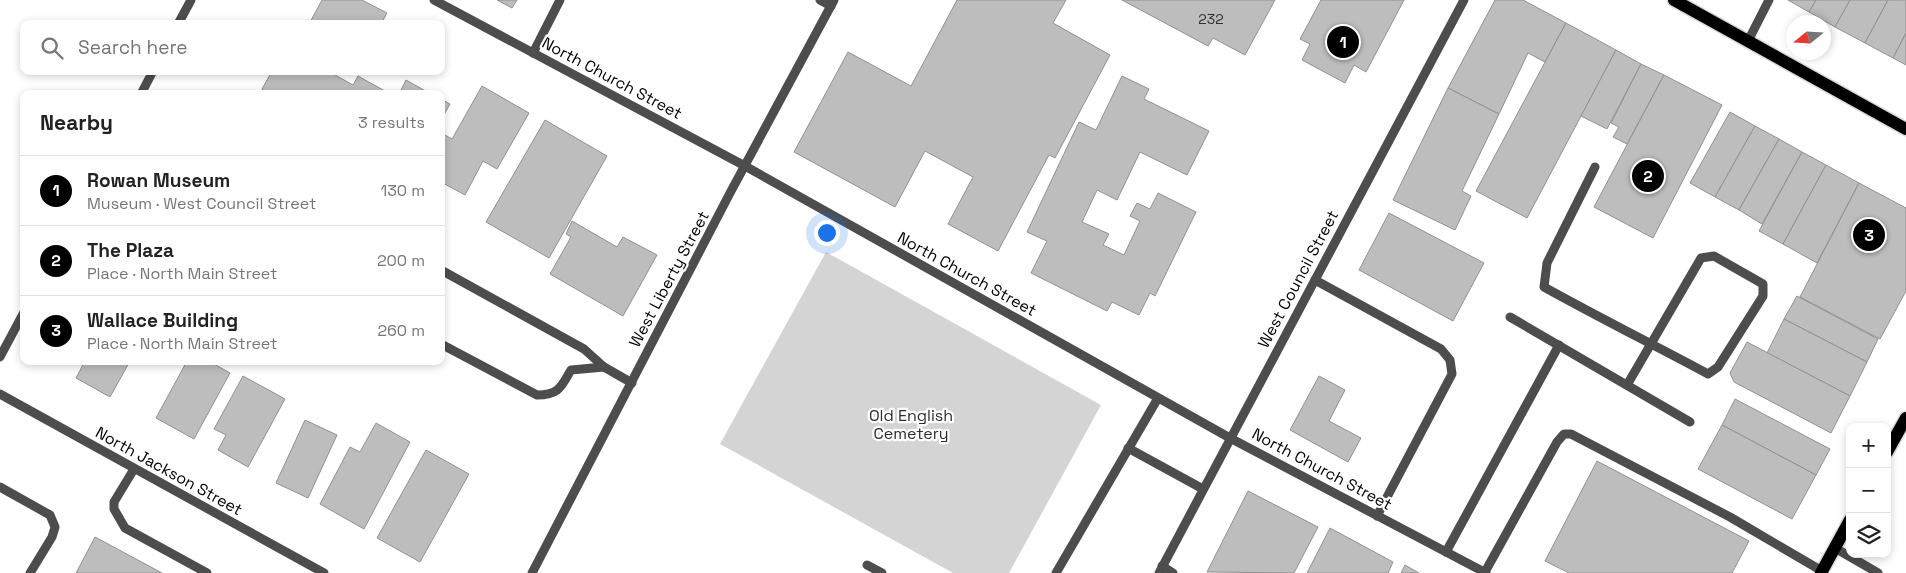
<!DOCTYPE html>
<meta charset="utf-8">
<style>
:root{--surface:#fff;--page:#f6f6f6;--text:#222;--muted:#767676;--line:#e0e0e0;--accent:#000}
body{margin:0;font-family:"Space Grotesk",sans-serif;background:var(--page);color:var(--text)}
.controls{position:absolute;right:15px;bottom:15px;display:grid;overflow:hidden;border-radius:10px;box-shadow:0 2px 8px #0003}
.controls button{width:45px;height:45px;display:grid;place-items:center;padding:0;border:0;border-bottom:1px solid var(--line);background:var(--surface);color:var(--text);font:25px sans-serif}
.compass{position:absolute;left:1786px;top:15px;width:45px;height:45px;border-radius:50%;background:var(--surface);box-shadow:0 2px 8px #0003;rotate:252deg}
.you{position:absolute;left:826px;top:232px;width:18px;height:18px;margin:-12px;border:4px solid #fff;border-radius:50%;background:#1a73e8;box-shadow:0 0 0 8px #1a73e833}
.badge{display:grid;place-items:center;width:32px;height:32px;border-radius:50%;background:var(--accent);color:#fff;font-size:16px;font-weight:700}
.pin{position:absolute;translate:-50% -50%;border:2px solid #fff;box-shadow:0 1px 5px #0006}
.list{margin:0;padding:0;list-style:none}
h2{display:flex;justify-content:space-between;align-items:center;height:65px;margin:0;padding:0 20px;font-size:21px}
h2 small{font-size:16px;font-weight:400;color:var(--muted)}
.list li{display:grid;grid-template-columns:32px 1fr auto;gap:15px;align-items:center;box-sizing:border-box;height:70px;padding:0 20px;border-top:1px solid var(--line)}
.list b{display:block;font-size:19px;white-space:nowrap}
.list p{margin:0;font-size:16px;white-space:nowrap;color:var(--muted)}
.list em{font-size:16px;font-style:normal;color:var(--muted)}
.icon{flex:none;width:28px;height:28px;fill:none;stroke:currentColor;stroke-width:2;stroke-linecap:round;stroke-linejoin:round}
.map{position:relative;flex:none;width:1906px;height:573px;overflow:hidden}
.search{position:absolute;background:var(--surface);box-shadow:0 2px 8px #0003;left:20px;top:20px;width:425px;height:55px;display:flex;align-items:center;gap:12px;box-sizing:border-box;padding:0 18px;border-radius:10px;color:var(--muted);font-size:19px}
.panel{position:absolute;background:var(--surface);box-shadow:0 2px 8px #0003;left:20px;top:90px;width:425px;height:275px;border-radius:10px}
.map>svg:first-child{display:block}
.green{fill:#d4d4d4}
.building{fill:#bdbdbd;stroke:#919191}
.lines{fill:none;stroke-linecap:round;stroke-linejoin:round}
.major-casing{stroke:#dbdbdb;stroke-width:15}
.minor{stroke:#4d4d4d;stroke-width:9}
.major{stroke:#000;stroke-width:12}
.labels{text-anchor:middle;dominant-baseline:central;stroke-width:4.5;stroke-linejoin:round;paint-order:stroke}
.number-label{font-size:14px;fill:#2f2f2f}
.street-label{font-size:16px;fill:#000;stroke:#fff}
.park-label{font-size:16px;fill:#2b2b2b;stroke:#fff}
</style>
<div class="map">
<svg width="1906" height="573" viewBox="0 0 1906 573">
<rect width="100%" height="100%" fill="#fff"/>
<!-- green -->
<polygon class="green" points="826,252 1101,405 1009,573 953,573 720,444"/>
<!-- building -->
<g class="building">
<polygon points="322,0 362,0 387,13 381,24 309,24"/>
<polygon points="497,0 517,0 512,8"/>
<polygon points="957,0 1066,0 1053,23 1110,55 1055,158 1049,155 998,251 948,224 973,177 925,151 895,207 794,152 848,52 911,86"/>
<polygon points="1122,0 1275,0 1245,55 1213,38 1208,46"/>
<polygon points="1321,0 1404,0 1366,72 1354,65 1345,83 1302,60 1310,44 1300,39"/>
<polygon points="1495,0 1523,0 1566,23 1545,62 1528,53 1499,114 1448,88"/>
<polygon points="1788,0 1816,0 1809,12"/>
<polygon points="1816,0 1850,0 1835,27 1809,12"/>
<polygon points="1850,0 1888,0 1865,43 1835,27"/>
<polygon points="1888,0 1906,0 1906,33 1893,58 1865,43"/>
<polygon points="1566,23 1616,50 1527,218 1476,191"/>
<polygon points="1906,33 1906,65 1893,58"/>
<polygon points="1616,50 1641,64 1607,129 1581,116"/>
<polygon points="1641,64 1664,75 1627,144 1613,137 1619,127 1611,123"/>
<polygon points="272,71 328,71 353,85 358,76 385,91 383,94 270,94 262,89"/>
<polygon points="1664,75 1722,105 1653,238 1594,207"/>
<polygon points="1122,76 1149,89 1144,99 1209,131 1187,175 1140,152 1117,200 1097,190 1082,222 1109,234 1103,245 1124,255 1140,221 1130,216 1137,203 1150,209 1158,193 1196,212 1155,296 1150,293 1139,315 1112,302 1107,311 1031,273 1047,241 1027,232 1079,122 1096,130"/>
<polygon points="406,80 431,94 399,94"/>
<polygon points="482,86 529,113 497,169 483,161 465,195 441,182 441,143 445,135 452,139"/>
<polygon points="1448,88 1499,114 1462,191 1471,196 1455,230 1393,200"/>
<polygon points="441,99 450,104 441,120"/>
<polygon points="1730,112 1755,126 1715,197 1690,183"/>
<polygon points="545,120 607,156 549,258 486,222"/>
<polygon points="1755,126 1779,139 1739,210 1715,197"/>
<polygon points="1779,139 1802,152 1762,224 1739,210"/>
<polygon points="1802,152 1826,165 1783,244 1759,231"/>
<polygon points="1826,165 1859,183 1817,263 1783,244"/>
<polygon points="1859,183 1906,208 1906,291 1880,339 1800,297"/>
<polygon points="1389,213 1484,263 1453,321 1359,270"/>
<polygon points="572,221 617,247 623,237 657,255 623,316 550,274 571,237 566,234"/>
<polygon points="1797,296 1878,339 1867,362 1784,319"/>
<polygon points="1784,319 1867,362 1850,396 1767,353"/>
<polygon points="1747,342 1850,396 1831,433 1734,382 1730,373"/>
<polygon points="85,361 130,361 110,397 76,378"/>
<polygon points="187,361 209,361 230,373 194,439 156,418"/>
<polygon points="243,376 285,399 248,467 218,450 226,435 214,429"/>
<polygon points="1319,376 1345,390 1329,421 1361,438 1348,462 1290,430"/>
<polygon points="1735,399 1830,449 1816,475 1722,425"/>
<polygon points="305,420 337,435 308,498 276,483"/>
<polygon points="376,423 410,442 364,529 320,504 350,447 360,452"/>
<polygon points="1722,425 1816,475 1792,519 1698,469"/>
<polygon points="426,450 469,474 420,562 377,538"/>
<polygon points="1597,461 1749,541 1732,573 1569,573 1545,561"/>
<polygon points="1248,491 1318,527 1294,573 1207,572"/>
<polygon points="1330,528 1393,562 1388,573 1307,573"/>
<polygon points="95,537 162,573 76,573"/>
<polygon points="1405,565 1419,573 1401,573"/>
</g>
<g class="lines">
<defs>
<g id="major">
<polyline points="1674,0 1906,129"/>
<polyline points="1887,452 1906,418"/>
<polyline points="1821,573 1850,520"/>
</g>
</defs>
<!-- major casing -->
<use href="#major" class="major-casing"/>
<!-- minor -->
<g class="minor">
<polyline points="434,0 745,166 1230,438 1486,573"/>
<polyline points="820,0 831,6"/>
<polyline points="178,24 191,0"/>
<polyline points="1748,41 1769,0"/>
<polyline points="533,53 560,0"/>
<polyline points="141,94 153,71"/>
<path d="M1595 167 1547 263 1544 287C1598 317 1654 345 1708 374L1718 367 1763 296V284L1714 256 1701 258 1627 385"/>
<polyline points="441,270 584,349 604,367 632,383"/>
<polyline points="1315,280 1441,349 1450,360 1452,374 1377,516"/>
<polyline points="1510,317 1690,422"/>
<path d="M441 344 537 395C559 395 561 387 571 370L604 367"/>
<polyline points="0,357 24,312"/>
<polyline points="0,394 324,573"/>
<polyline points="1128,448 1203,489"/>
<polyline points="134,469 114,502 114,509 125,528 207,573"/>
<polyline points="0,487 50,515 55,527 52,537 30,573"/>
<polyline points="1835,548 1878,573"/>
<polyline points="1446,552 1559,345"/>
<polyline points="867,565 882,573"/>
<polyline points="1162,566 1173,573"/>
<polyline points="1485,572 1557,442 1564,434 1571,434 1730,517 1822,571"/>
<polyline points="532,573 730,193 834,0"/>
<polyline points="1056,573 1158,398"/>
<polyline points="1159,573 1464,0"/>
</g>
<!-- major -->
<use href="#major" class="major"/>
</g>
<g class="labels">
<!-- number labels -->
<g class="number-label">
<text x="1211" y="19">232</text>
</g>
<!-- street labels -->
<g class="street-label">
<text transform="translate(612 78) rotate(28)">North Church Street</text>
<text transform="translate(967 274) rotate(29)">North Church Street</text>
<text transform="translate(669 279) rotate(-62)">West Liberty Street</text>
<text transform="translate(1298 279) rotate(-62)">West Council Street</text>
<text transform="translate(1322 469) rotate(28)">North Church Street</text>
<text transform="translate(169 471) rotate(29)">North Jackson Street</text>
</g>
<!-- park labels -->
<g class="park-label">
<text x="911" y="415">Old English<tspan x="911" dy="18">Cemetery</tspan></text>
</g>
</g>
</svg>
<div class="controls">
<button>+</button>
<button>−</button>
<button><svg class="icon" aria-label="layers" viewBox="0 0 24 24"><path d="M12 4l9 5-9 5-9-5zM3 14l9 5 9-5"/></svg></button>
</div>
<svg class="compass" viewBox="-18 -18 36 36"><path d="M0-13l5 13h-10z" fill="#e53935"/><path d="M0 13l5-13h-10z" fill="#767676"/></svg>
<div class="you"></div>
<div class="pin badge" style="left:1343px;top:42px">1</div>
<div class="pin badge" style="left:1648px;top:176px">2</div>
<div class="pin badge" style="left:1869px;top:235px">3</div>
<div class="search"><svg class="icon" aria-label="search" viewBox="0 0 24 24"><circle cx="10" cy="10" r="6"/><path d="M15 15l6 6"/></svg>Search here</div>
<section class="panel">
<h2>Nearby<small>3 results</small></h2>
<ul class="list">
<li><span class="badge">1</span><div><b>Rowan Museum</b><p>Museum · West Council Street</p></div><em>130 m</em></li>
<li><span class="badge">2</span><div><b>The Plaza</b><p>Place · North Main Street</p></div><em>200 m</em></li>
<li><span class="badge">3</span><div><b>Wallace Building</b><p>Place · North Main Street</p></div><em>260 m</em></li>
</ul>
</section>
</div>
